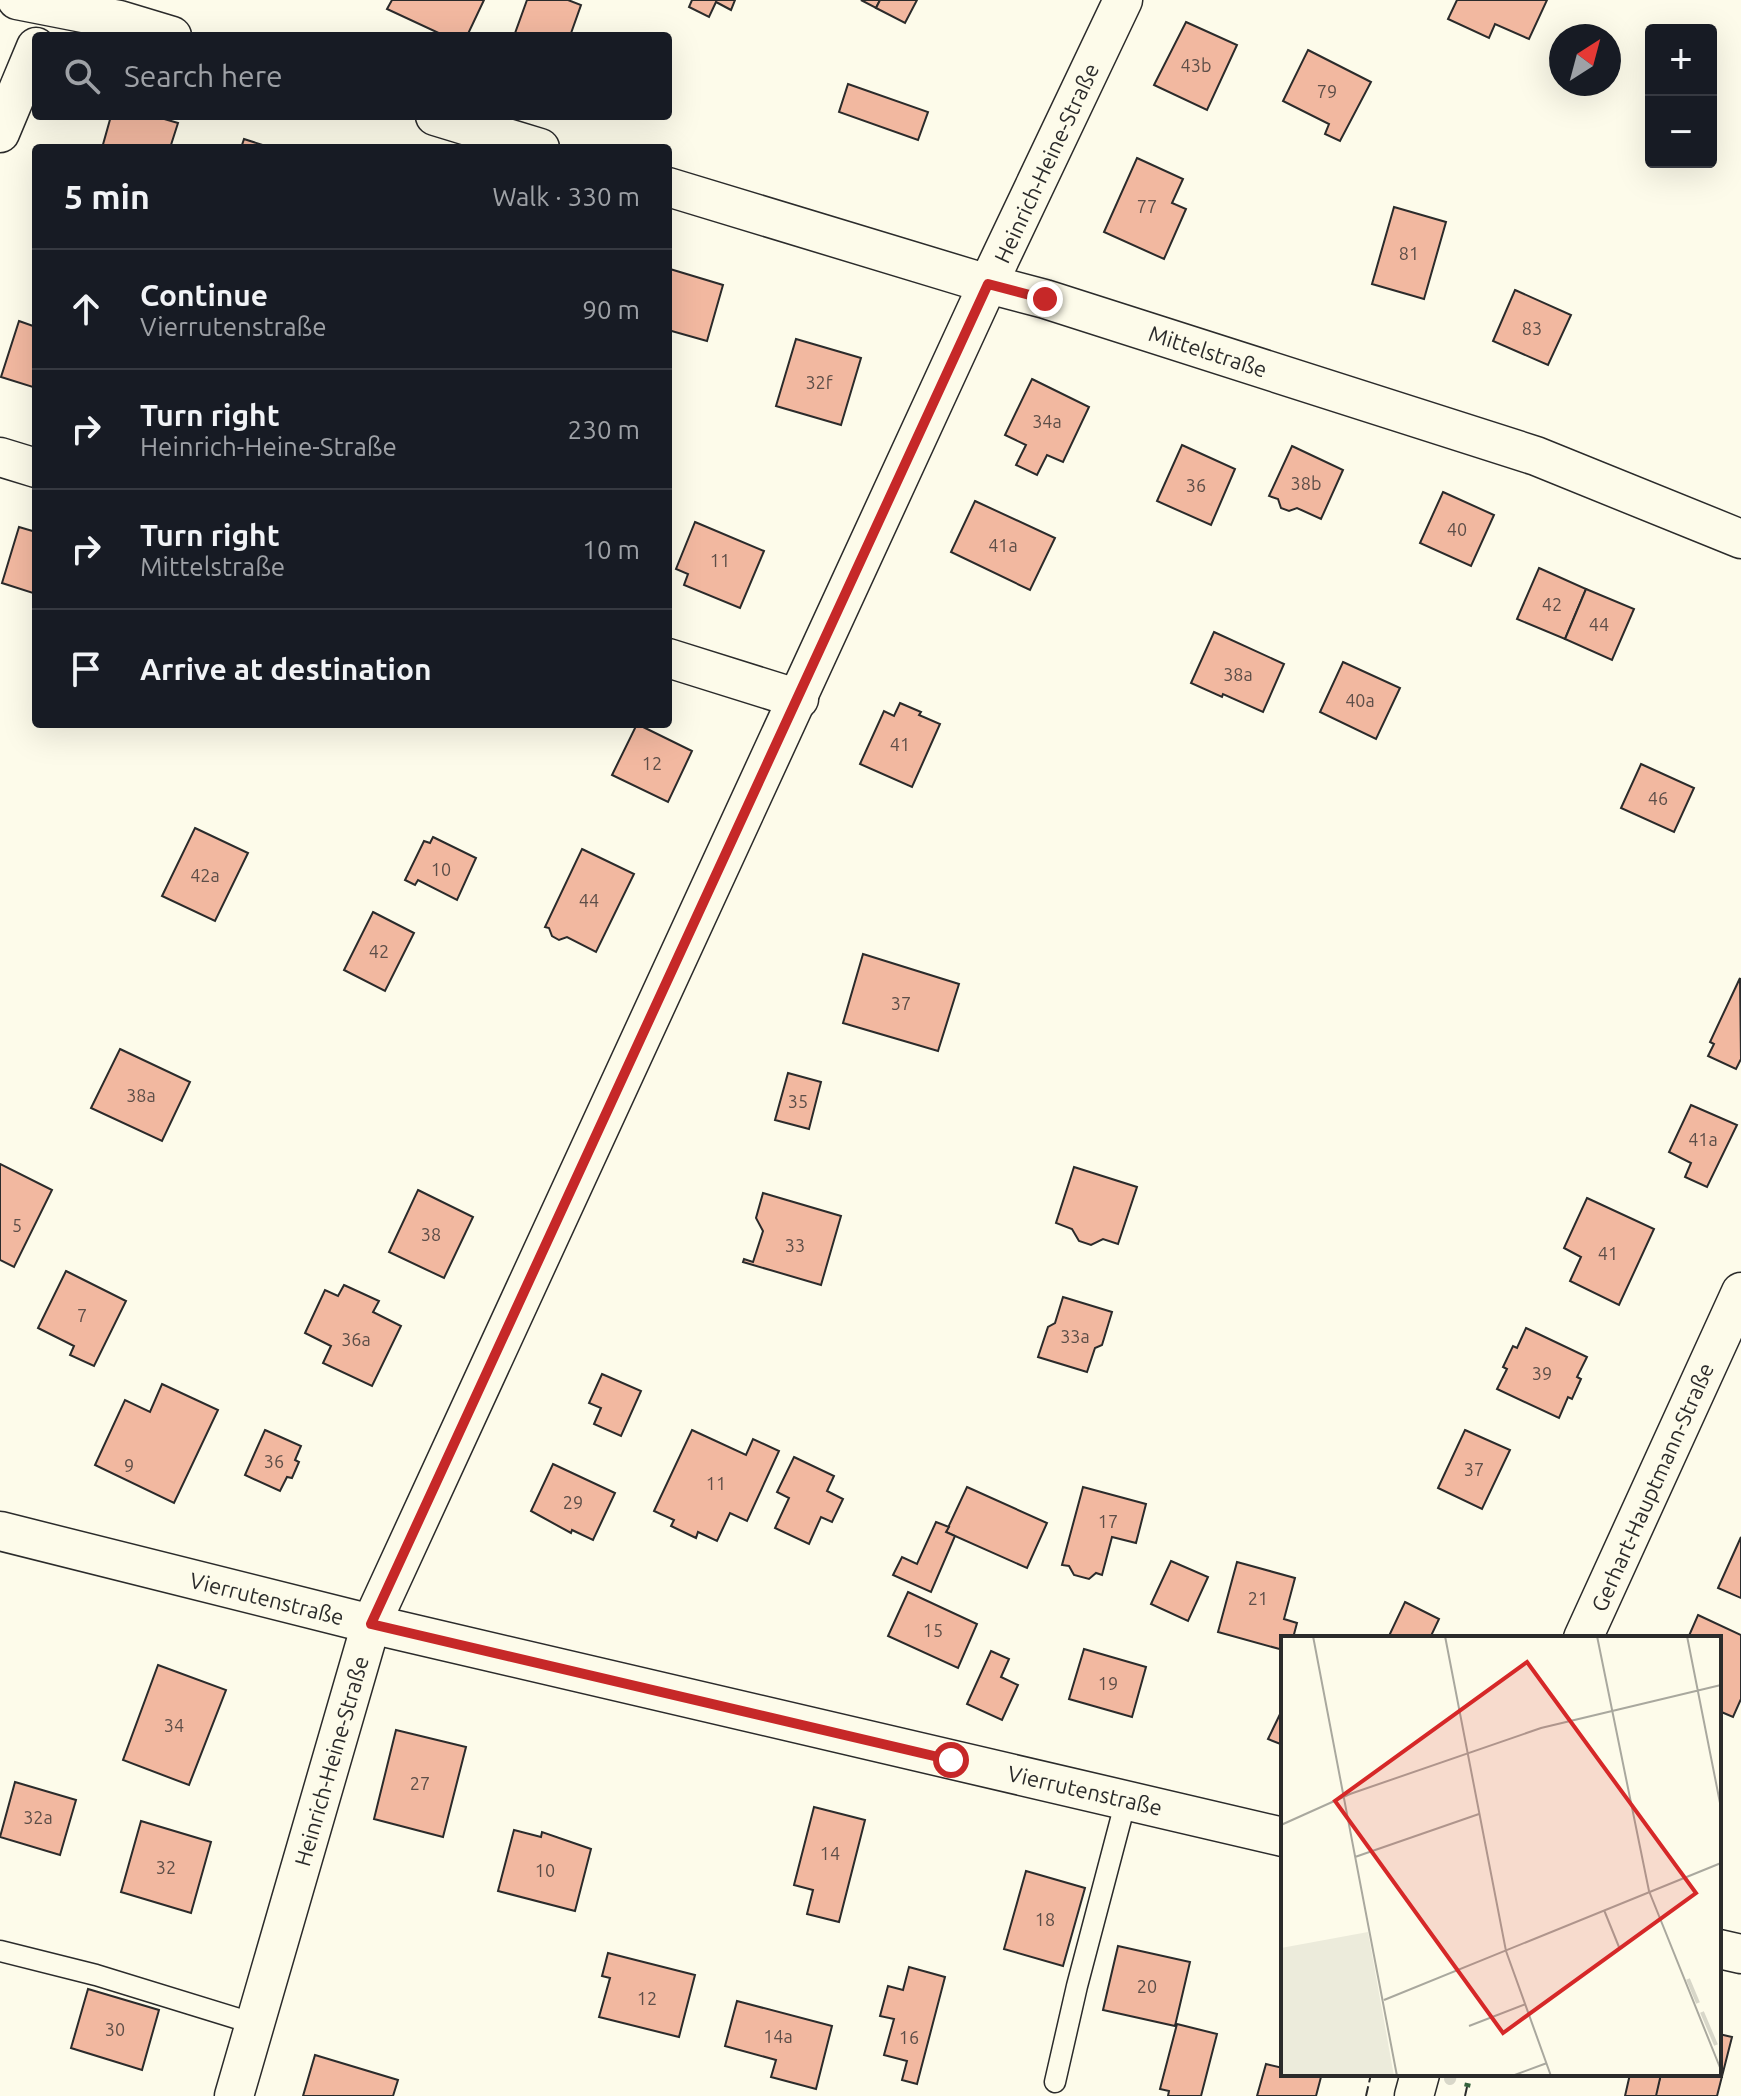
<!DOCTYPE html>
<meta charset="utf-8">
<style>
:root{--surface:#171b24;--page:#20242c;--text:#f1f3f6;--muted:#9ea1a6;--line:#363941}
body{margin:0;font-family:Ubuntu,sans-serif;background:var(--page);color:var(--text)}
.controls{position:absolute;right:24px;top:24px;display:grid;overflow:hidden;border-radius:8px;box-shadow:0 8px 32px #0002}
.controls button{width:72px;height:72px;display:grid;place-items:center;padding:0;border:0;border-bottom:2px solid var(--line);background:var(--surface);color:var(--text);font:40px sans-serif}
.compass{position:absolute;left:1549px;top:24px;width:72px;height:72px;border-radius:50%;background:var(--surface);box-shadow:0 8px 32px #0002;rotate:36deg}
.stop{position:absolute;width:24px;height:24px;margin:-18px;border:6px solid #c62828;border-radius:50%;background:#fff}
.stop.end{background:#c62828;border-color:#fff;box-shadow:0 2px 8px #0008}
.list{margin:0;padding:0;list-style:none}
h2{display:flex;justify-content:space-between;align-items:center;height:104px;margin:0;padding:0 32px;font-size:34px}
h2 small{font-size:26px;font-weight:400;color:var(--muted)}
.list li{display:grid;grid-template-columns:52px 1fr auto;gap:24px;align-items:center;box-sizing:border-box;height:120px;padding:0 32px;border-top:2px solid var(--line)}
.list b{display:block;font-size:30px;white-space:nowrap}
.list p{margin:0;font-size:26px;white-space:nowrap;color:var(--muted)}
.list em{font-size:26px;font-style:normal;color:var(--muted)}
.icon{flex:none;width:44px;height:44px;fill:none;stroke:currentColor;stroke-width:2;stroke-linecap:round;stroke-linejoin:round}
.map{position:relative;flex:none;width:1741px;height:2096px;overflow:hidden}
.search{position:absolute;background:var(--surface);box-shadow:0 8px 32px #0002;left:32px;top:32px;width:640px;height:88px;display:flex;align-items:center;gap:20px;box-sizing:border-box;padding:0 28px;border-radius:8px;color:var(--muted);font-size:30px}
.panel{position:absolute;background:var(--surface);box-shadow:0 8px 32px #0002;left:32px;top:144px;width:640px;height:584px;border-radius:8px}
.map>svg:first-child{display:block}
.lines{fill:none;stroke-linecap:round;stroke-linejoin:round}
.stream{stroke:#d8d7c9;stroke-width:12}
.building{fill:#f2b8a0;stroke:#2b2b2b;stroke-width:2}
.service-casing{stroke:#2b2b2b;stroke-width:23}
.minor-casing{stroke:#2b2b2b;stroke-width:41}
.service{stroke:#fdfbea;stroke-width:20}
.minor{stroke:#fdfbea;stroke-width:38}
.hedge{stroke:#34623c;stroke-width:6;stroke-dasharray:4 6;stroke-linecap:butt}
.fence{stroke:#2b2b2b;stroke-width:2;stroke-dasharray:10 4;stroke-linecap:butt}
.route{stroke:#c62828;stroke-width:10}
.labels{text-anchor:middle;dominant-baseline:central;stroke-width:6;stroke-linejoin:round;paint-order:stroke}
.number-label{font-size:18px;fill:#5d4e48}
.street-label{font-size:22px;fill:#2b2b2b;stroke:#fdfbea}
.inset-river{fill:none;stroke:#d8d7c9;stroke-width:4}
.inset-road{fill:none;stroke:#a9a89e;stroke-width:2}
.view{fill:#d62828;fill-opacity:0.15;stroke:#d62828;stroke-width:4}
.inset-edge{fill:none;stroke:#2b2b2b;stroke-width:4}
</style>
<div class="map">
<svg width="1741" height="2096" viewBox="0 0 1741 2096">
<rect width="100%" height="100%" fill="#fdfbea"/>
<g class="lines">
<!-- stream -->
<polyline class="stream" points="1450,2079 1451,2074"/>
</g>
<!-- building -->
<g class="building">
<polygon points="392,0 484,0 467,36 445,36 387,9"/>
<polygon points="527,0 568,0 581,5 570,36 514,36"/>
<polygon points="692,0 735,0 731,10 716,2 709,17 689,7"/>
<polygon points="861,0 880,0 876,8"/>
<polygon points="880,0 917,0 905,23 876,8"/>
<polygon points="1457,0 1547,0 1529,39 1495,24 1489,38 1448,19"/>
<polygon points="1186,22 1237,45 1207,110 1154,85"/>
<polygon points="1308,50 1371,82 1340,141 1325,134 1329,124 1283,101"/>
<polygon points="848,84 928,112 918,140 839,112"/>
<polygon points="111,116 154,116 178,123 170,148 102,148"/>
<polygon points="244,139 272,148 241,148"/>
<polygon points="1137,158 1183,179 1172,203 1186,209 1164,259 1104,232"/>
<polygon points="1394,207 1446,222 1424,299 1372,284"/>
<polygon points="670,269 723,285 707,341 668,330"/>
<polygon points="1515,290 1571,315 1548,365 1493,341"/>
<polygon points="19,321 36,327 36,388 1,377"/>
<polygon points="796,339 861,358 841,425 776,406"/>
<polygon points="1032,379 1089,407 1063,462 1047,455 1037,475 1016,465 1026,445 1005,435"/>
<polygon points="1182,445 1235,469 1211,525 1157,501"/>
<polygon points="1292,446 1343,470 1321,519 1297,508 1289,511 1281,508 1278,499 1269,496"/>
<polygon points="1443,492 1494,515 1471,566 1420,543"/>
<polygon points="975,501 1055,538 1030,590 951,552"/>
<polygon points="695,522 764,551 740,608 684,585 688,574 676,569"/>
<polygon points="19,527 36,532 36,594 2,583"/>
<polygon points="1539,568 1586,589 1565,639 1517,619"/>
<polygon points="1586,589 1634,609 1612,660 1565,639"/>
<polygon points="1214,632 1284,664 1263,712 1223,694 1222,697 1191,683"/>
<polygon points="1343,662 1400,688 1376,739 1320,712"/>
<polygon points="900,703 921,712 919,715 940,724 912,787 860,764 884,711 894,716"/>
<polygon points="637,724 692,751 668,802 612,775"/>
<polygon points="1641,764 1694,788 1674,832 1621,808"/>
<polygon points="195,828 248,853 215,921 162,896"/>
<polygon points="433,837 476,858 457,900 418,880 415,885 405,880 424,841 430,843"/>
<polygon points="582,849 634,874 596,952 567,937 559,940 552,936 549,928 545,927"/>
<polygon points="373,912 414,933 385,991 344,970"/>
<polygon points="863,954 959,984 938,1051 843,1023"/>
<polygon points="1740,978 1741,1059 1736,1069 1708,1056 1714,1044 1710,1042"/>
<polygon points="120,1049 190,1082 162,1141 91,1108"/>
<polygon points="788,1073 821,1082 809,1129 775,1120"/>
<polygon points="1691,1105 1737,1125 1707,1187 1685,1177 1691,1163 1669,1152"/>
<polygon points="0,1164 52,1190 14,1267 0,1260"/>
<polygon points="1074,1167 1137,1187 1118,1244 1103,1239 1091,1245 1079,1241 1072,1229 1056,1223"/>
<polygon points="418,1190 473,1217 444,1278 389,1252"/>
<polygon points="763,1193 841,1216 821,1285 743,1262 744,1259 753,1262 763,1231 756,1218"/>
<polygon points="1587,1198 1654,1229 1619,1305 1570,1281 1581,1257 1564,1248"/>
<polygon points="66,1271 126,1301 94,1366 70,1355 74,1346 38,1328"/>
<polygon points="344,1285 379,1301 373,1312 401,1326 372,1386 323,1363 331,1346 305,1333 325,1290 338,1296"/>
<polygon points="1063,1297 1112,1312 1102,1345 1095,1348 1087,1372 1038,1357 1048,1327 1055,1323"/>
<polygon points="1526,1328 1587,1357 1577,1377 1581,1379 1572,1399 1568,1397 1559,1418 1497,1389 1507,1369 1503,1367 1513,1346 1517,1348"/>
<polygon points="602,1374 641,1391 621,1436 594,1424 601,1408 589,1403"/>
<polygon points="162,1384 218,1410 174,1503 95,1465 125,1400 150,1412"/>
<polygon points="265,1430 301,1446 295,1460 299,1462 292,1478 287,1477 280,1491 245,1475"/>
<polygon points="692,1430 746,1455 753,1439 779,1451 747,1521 730,1513 717,1541 698,1532 696,1538 671,1526 674,1520 654,1511"/>
<polygon points="1465,1430 1510,1450 1482,1509 1438,1488"/>
<polygon points="794,1457 834,1476 827,1491 843,1499 832,1522 821,1517 809,1544 775,1528 789,1498 777,1492"/>
<polygon points="553,1464 615,1493 593,1540 572,1530 571,1533 531,1511"/>
<polygon points="967,1487 1047,1523 1027,1568 946,1532"/>
<polygon points="1083,1487 1146,1504 1136,1543 1112,1537 1102,1575 1096,1573 1089,1579 1074,1575 1069,1566 1062,1565"/>
<polygon points="936,1522 949,1527 946,1532 955,1536 931,1592 893,1575 902,1557 917,1564"/>
<polygon points="1741,1537 1741,1598 1718,1588"/>
<polygon points="1171,1561 1208,1577 1188,1621 1151,1604"/>
<polygon points="1237,1562 1295,1578 1284,1619 1297,1623 1293,1638 1283,1638 1283,1650 1218,1632"/>
<polygon points="908,1592 977,1624 958,1668 888,1636"/>
<polygon points="1405,1602 1439,1619 1430,1638 1388,1638"/>
<polygon points="1698,1615 1741,1635 1741,1699 1733,1717 1719,1711 1719,1638 1688,1638"/>
<polygon points="1084,1649 1146,1667 1132,1717 1069,1699"/>
<polygon points="991,1651 1009,1659 1001,1677 1018,1685 1002,1720 967,1704"/>
<polygon points="158,1665 226,1690 189,1785 123,1760"/>
<polygon points="1283,1708 1283,1745 1268,1739"/>
<polygon points="396,1730 466,1747 443,1837 374,1819"/>
<polygon points="15,1782 76,1800 60,1855 0,1837"/>
<polygon points="814,1807 865,1820 839,1922 807,1914 813,1890 794,1885"/>
<polygon points="141,1821 211,1842 191,1913 121,1892"/>
<polygon points="514,1830 541,1837 542,1832 591,1849 575,1911 498,1891"/>
<polygon points="1026,1871 1085,1888 1063,1966 1004,1949"/>
<polygon points="1118,1946 1190,1962 1175,2026 1103,2010"/>
<polygon points="608,1953 695,1975 679,2037 599,2017 610,1978 602,1976"/>
<polygon points="909,1967 945,1977 917,2084 902,2080 907,2061 884,2055 894,2019 880,2016 888,1986 903,1990"/>
<polygon points="88,1989 159,2010 142,2070 71,2048"/>
<polygon points="737,2001 832,2026 816,2089 771,2077 776,2060 725,2046"/>
<polygon points="1177,2024 1217,2034 1201,2096 1168,2096 1169,2091 1160,2089"/>
<polygon points="1719,2034 1732,2037 1717,2096 1655,2096 1661,2074 1719,2074"/>
<polygon points="315,2055 398,2080 393,2096 303,2096"/>
<polygon points="1266,2064 1283,2068 1283,2074 1321,2077 1316,2096 1257,2096"/>
<polygon points="1630,2074 1661,2074 1656,2096 1625,2096"/>
</g>
<g class="lines">
<defs>
<g id="service">
<polyline points="0,1951 96,1975 255,2024"/>
<polyline points="1055,2082 1077,1986 1126,1800"/>
</g>
<g id="minor">
<polyline points="17,0 119,20 172,36"/>
<polyline points="435,116 540,148"/>
<polyline points="0,133 36,47"/>
<polyline points="668,187 988,284 1045,299 1536,456 1741,539"/>
<polyline points="0,457 36,468"/>
<polyline points="668,658 799,699"/>
<polyline points="0,1531 371,1624 1283,1837"/>
<polyline points="1583,1638 1741,1292"/>
<polyline points="1719,1949 1741,1954"/>
<polyline points="234,2096 371,1624 988,284 1123,0"/>
<polyline points="1414,2096 1420,2074"/>
</g>
</defs>
<!-- service casing -->
<use href="#service" class="service-casing"/>
<!-- minor casing -->
<use href="#minor" class="minor-casing"/>
<!-- service -->
<use href="#service" class="service"/>
<!-- minor -->
<use href="#minor" class="minor"/>
<!-- hedge -->
<polyline class="hedge" points="1467,2087 1470,2074"/>
<!-- fence -->
<g class="fence">
<polyline points="1366,2096 1371,2074"/>
<polyline points="1465,2096 1467,2087"/>
</g>
</g>
<g class="lines">
<!-- route -->
<polyline class="route" points="951,1760 371,1624 988,284 1045,299"/>
</g>
<g class="labels">
<!-- number labels -->
<g class="number-label">
<text x="1196" y="65">43b</text>
<text x="1327" y="91">79</text>
<text x="1147" y="206">77</text>
<text x="1409" y="253">81</text>
<text x="1532" y="328">83</text>
<text x="819" y="382">32f</text>
<text x="1047" y="421">34a</text>
<text x="1306" y="483">38b</text>
<text x="1196" y="485">36</text>
<text x="1457" y="529">40</text>
<text x="1003" y="545">41a</text>
<text x="720" y="560">11</text>
<text x="1552" y="604">42</text>
<text x="1599" y="624">44</text>
<text x="1238" y="674">38a</text>
<text x="1360" y="700">40a</text>
<text x="900" y="744">41</text>
<text x="652" y="763">12</text>
<text x="1658" y="798">46</text>
<text x="441" y="869">10</text>
<text x="205" y="875">42a</text>
<text x="589" y="900">44</text>
<text x="379" y="951">42</text>
<text x="901" y="1003">37</text>
<text x="141" y="1095">38a</text>
<text x="798" y="1101">35</text>
<text x="1703" y="1139">41a</text>
<text x="17" y="1225">5</text>
<text x="431" y="1234">38</text>
<text x="795" y="1245">33</text>
<text x="1608" y="1253">41</text>
<text x="82" y="1315">7</text>
<text x="1075" y="1336">33a</text>
<text x="356" y="1339">36a</text>
<text x="1542" y="1373">39</text>
<text x="274" y="1461">36</text>
<text x="129" y="1465">9</text>
<text x="1474" y="1469">37</text>
<text x="716" y="1483">11</text>
<text x="573" y="1502">29</text>
<text x="1108" y="1521">17</text>
<text x="1258" y="1598">21</text>
<text x="933" y="1630">15</text>
<text x="1108" y="1683">19</text>
<text x="174" y="1725">34</text>
<text x="420" y="1783">27</text>
<text x="38" y="1817">32a</text>
<text x="830" y="1853">14</text>
<text x="166" y="1867">32</text>
<text x="545" y="1870">10</text>
<text x="1045" y="1919">18</text>
<text x="1147" y="1986">20</text>
<text x="647" y="1998">12</text>
<text x="115" y="2029">30</text>
<text x="778" y="2036">14a</text>
<text x="909" y="2037">16</text>
</g>
<!-- street labels -->
<g class="street-label">
<text transform="translate(1046 163) rotate(-65)">Heinrich-Heine-Straße</text>
<text transform="translate(1208 351) rotate(18)">Mittelstraße</text>
<text transform="translate(1652 1487) rotate(-66)">Gerhart-Hauptmann-Straße</text>
<text transform="translate(267 1598) rotate(14)">Vierrutenstraße</text>
<text transform="translate(331 1761) rotate(-74)">Heinrich-Heine-Straße</text>
<text transform="translate(1085 1790) rotate(13)">Vierrutenstraße</text>
</g>
</g>
<!-- overview -->
<g transform="translate(1281 1636)">
<rect width="440" height="440" fill="#fdfbea"/>
<path d="M87 296 113 440H0V312Z" fill="#ecebdb"/>
<path class="inset-river" d="M407 343 417 367M421 376 435 409"/>
<path class="inset-road" d="M32 0 116 440M164 0 225 315 270 440M316 0 368 255 440 434M406 0 440 172M0 189 69 158 260 92 440 49M74 221 198 178M323 274 338 311M103 364 440 227M188 390 245 368M231 440 266 427"/>
<path class="view" d="M246 26 415 257 222 397 54 165Z"/>
<rect width="440" height="440" class="inset-edge"/>
</g>
</svg>
<div class="controls">
<button>+</button>
<button>−</button>
</div>
<svg class="compass" viewBox="-18 -18 36 36"><path d="M0-13l5 13h-10z" fill="#e53935"/><path d="M0 13l5-13h-10z" fill="#9ea1a6"/></svg>
<div class="stop" style="left:951px;top:1760px"></div>
<div class="stop end" style="left:1045px;top:299px"></div>
<div class="search"><svg class="icon" aria-label="search" viewBox="0 0 24 24"><circle cx="10" cy="10" r="6"/><path d="M15 15l6 6"/></svg>Search here</div>
<section class="panel">
<h2>5 min<small>Walk · 330 m</small></h2>
<ul class="list">
<li><svg class="icon" aria-label="ahead" viewBox="0 0 24 24"><path d="M12 20V5M6 11l6-6 6 6"/></svg><div><b>Continue</b><p>Vierrutenstraße</p></div><em>90 m</em></li>
<li><svg class="icon" aria-label="right" viewBox="0 0 24 24"><path d="M7 20v-9h11M14 6l5 5-5 5"/></svg><div><b>Turn right</b><p>Heinrich-Heine-Straße</p></div><em>230 m</em></li>
<li><svg class="icon" aria-label="right" viewBox="0 0 24 24"><path d="M7 20v-9h11M14 6l5 5-5 5"/></svg><div><b>Turn right</b><p>Mittelstraße</p></div><em>10 m</em></li>
<li><svg class="icon" aria-label="arrive" viewBox="0 0 24 24"><path d="M6 21V4h12l-3 4 3 4H6"/></svg><div><b>Arrive at destination</b></div></li>
</ul>
</section>
</div>
